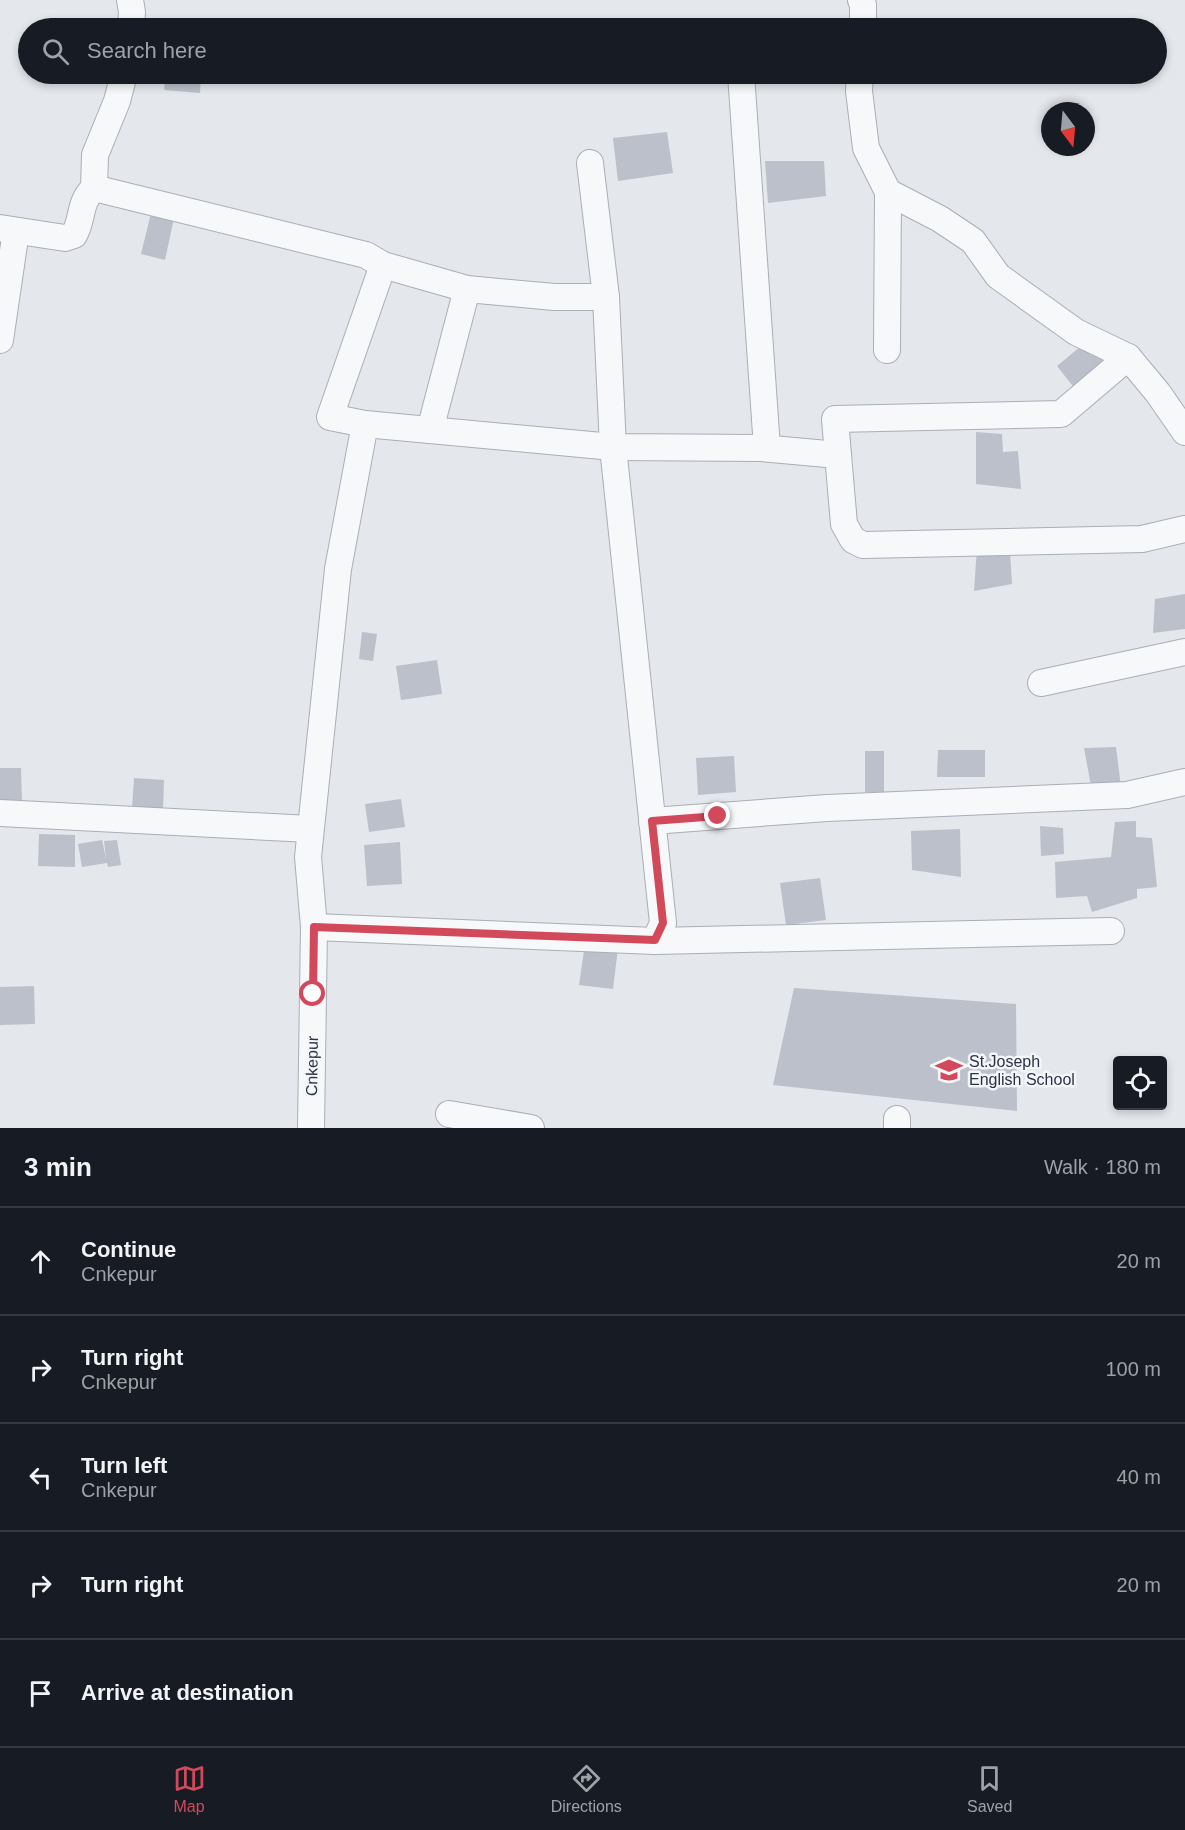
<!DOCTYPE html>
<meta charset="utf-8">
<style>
:root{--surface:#171b24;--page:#20242c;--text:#f1f3f6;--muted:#9ea1a6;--line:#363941;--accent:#d1495b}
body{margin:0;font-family:Arial,sans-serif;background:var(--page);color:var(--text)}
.controls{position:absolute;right:18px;bottom:18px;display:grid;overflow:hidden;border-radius:6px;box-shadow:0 3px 9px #0003}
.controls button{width:54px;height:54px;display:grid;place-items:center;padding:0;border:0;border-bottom:2px solid var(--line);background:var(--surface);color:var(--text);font:30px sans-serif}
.compass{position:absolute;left:1041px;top:102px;width:54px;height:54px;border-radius:50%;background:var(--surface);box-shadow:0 3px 9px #0003;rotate:164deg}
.stop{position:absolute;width:18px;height:18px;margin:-14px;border:4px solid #d1495b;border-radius:50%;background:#fff}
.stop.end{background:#d1495b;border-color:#fff;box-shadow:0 2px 6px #0008}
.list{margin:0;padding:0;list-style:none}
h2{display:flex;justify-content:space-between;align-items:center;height:78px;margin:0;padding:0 24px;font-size:26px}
h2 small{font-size:20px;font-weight:400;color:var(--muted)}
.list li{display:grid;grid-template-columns:39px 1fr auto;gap:18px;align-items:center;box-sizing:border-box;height:108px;padding:0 24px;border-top:2px solid var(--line)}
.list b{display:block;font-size:22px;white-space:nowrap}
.list p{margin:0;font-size:20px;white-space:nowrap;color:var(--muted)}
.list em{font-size:20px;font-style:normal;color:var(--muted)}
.icon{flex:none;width:33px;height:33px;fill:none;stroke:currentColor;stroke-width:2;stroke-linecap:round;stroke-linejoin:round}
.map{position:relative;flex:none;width:1185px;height:1128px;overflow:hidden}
.search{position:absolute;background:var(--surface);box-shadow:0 3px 9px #0003;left:18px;right:18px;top:18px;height:66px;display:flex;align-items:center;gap:15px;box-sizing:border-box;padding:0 21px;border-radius:33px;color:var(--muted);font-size:22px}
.sheet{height:618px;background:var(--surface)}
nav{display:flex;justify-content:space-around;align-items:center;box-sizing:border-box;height:84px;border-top:2px solid var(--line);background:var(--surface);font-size:16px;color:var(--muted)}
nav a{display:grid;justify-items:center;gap:3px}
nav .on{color:var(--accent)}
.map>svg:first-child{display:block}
.building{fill:#bbc0ca}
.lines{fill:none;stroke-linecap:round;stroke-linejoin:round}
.minor-casing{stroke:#a9aeb7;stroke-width:28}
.minor{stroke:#f7f8fa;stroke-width:26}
.route{stroke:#d1495b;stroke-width:8}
.labels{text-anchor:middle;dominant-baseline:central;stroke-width:5;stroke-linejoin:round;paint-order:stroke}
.poi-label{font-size:16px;fill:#2b3445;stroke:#f4f6f9;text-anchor:start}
.street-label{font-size:16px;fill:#2b3445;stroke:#f4f6f9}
</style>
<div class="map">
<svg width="1185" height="1128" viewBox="0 0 1185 1128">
<rect width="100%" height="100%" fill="#e4e7ec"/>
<!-- building -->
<g class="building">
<polygon points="166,74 201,74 200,93 164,90"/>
<polygon points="667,132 673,173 618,181 613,138"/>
<polygon points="765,161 824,161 826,196 768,203"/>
<polygon points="151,213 174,218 165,260 141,254"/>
<polygon points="1086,342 1104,362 1075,389 1057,366"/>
<polygon points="976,432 1002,434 1003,452 1018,451 1021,489 976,484"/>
<polygon points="977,548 1010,552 1012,584 974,591"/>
<polygon points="1185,594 1185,629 1153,633 1155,599"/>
<polygon points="362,632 377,634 373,661 359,659"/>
<polygon points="437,660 442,694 401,700 396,666"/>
<polygon points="1116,747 1121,787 1091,786 1084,748"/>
<polygon points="938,750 985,750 985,777 937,777"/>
<rect x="865" y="751" width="19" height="41"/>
<polygon points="734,756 736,792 698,795 696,758"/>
<polygon points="0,768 21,768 22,803 0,804"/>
<polygon points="134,778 164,780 163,810 132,809"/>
<polygon points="401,799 405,827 369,832 365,804"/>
<polygon points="1136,821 1136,837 1152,838 1157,887 1137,889 1137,898 1092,912 1087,896 1056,898 1055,862 1111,857 1115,822"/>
<polygon points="1040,826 1063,828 1064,854 1041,856"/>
<polygon points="960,829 961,877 912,870 911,831"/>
<polygon points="39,834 75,835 75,867 38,866"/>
<polygon points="102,840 106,858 104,841 117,840 121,865 108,867 107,863 82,867 78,844"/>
<polygon points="400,842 402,884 367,886 364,845"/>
<polygon points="820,878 826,920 786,925 780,883"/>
<polygon points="585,944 618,948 613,989 579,985"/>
<polygon points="34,986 35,1024 0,1025 0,987"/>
<polygon points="794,988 1016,1004 1017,1111 773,1085"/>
</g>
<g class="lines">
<defs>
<g id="minor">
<polyline points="130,0 132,12 131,28"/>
<polyline points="861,0 863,5 863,28"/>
<polyline points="741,74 767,448"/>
<polyline points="860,74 859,91 866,148 888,192 940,219 973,241 998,276 1076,332 1128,357 1158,393 1185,432"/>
<polyline points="590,163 606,297"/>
<polyline points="94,188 95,155 117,101 124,74"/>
<path d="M0 228 65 238 74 235C84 217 78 204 94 188L366 255 383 265 467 289 554 297H606L613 447 663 923 655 941 314 927"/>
<polyline points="0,340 16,231"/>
<polyline points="887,350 888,192"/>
<polyline points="365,424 330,417 383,265"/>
<polyline points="430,430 467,289"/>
<polyline points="838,455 835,419 1061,414 1128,357"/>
<polyline points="1041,683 1185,652"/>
<polyline points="0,813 310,829"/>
<polyline points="652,821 827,808 1127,795 1185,782"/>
<polyline points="655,941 1111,931"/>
<polyline points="449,1114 531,1128"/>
<polyline points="311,1128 314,927 308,857 338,569 365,424 613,447 761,448 838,455 844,524 853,540 863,545 1142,539 1185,529"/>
<polyline points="897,1128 897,1119"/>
</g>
</defs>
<!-- minor casing -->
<use href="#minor" class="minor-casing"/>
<!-- minor -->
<use href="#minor" class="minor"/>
</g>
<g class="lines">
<!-- route -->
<polyline class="route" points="313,994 314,927 655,940 663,923 652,821 718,816"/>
</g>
<!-- icons -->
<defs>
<symbol id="school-bare" viewBox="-9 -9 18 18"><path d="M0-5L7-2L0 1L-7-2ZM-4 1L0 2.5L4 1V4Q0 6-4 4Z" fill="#d1495b" stroke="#f4f6f9" stroke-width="2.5" paint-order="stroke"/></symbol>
</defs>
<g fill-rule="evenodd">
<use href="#school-bare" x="930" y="1051" width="38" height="38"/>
</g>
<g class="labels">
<!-- poi labels -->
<g class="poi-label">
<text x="969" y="1061">St.Joseph<tspan x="969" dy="18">English School</tspan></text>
</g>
<!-- street labels -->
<g class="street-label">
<text transform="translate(312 1066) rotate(-89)">Cnkepur</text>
</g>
</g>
</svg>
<div class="controls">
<button><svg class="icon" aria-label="locate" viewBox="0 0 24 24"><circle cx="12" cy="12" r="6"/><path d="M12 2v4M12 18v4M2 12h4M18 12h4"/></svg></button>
</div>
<svg class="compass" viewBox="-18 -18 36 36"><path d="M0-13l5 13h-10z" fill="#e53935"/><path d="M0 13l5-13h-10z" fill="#9ea1a6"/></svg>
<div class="stop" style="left:313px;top:994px"></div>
<div class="stop end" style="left:718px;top:816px"></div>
<div class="search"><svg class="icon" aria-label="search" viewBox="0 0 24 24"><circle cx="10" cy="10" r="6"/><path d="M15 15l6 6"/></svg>Search here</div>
</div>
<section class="sheet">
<h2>3 min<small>Walk · 180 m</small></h2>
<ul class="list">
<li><svg class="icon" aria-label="ahead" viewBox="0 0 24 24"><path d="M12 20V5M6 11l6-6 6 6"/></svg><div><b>Continue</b><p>Cnkepur</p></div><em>20 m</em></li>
<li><svg class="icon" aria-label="right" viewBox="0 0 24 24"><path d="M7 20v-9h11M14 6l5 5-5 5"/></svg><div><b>Turn right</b><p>Cnkepur</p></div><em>100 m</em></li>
<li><svg class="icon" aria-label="left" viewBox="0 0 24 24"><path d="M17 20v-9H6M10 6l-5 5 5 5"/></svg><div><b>Turn left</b><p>Cnkepur</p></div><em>40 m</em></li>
<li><svg class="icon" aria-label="right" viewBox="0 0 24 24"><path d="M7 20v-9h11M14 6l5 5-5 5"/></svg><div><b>Turn right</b></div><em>20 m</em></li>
<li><svg class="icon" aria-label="arrive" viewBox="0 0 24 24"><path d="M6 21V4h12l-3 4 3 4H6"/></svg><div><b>Arrive at destination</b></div></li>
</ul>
</section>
<nav>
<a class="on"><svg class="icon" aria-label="map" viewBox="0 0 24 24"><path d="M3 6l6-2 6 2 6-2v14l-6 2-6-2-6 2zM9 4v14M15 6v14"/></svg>Map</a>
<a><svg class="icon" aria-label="directions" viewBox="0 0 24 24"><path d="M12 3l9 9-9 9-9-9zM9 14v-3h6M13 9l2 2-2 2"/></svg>Directions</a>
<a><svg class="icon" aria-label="saved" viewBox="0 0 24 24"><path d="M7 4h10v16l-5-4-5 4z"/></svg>Saved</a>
</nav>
